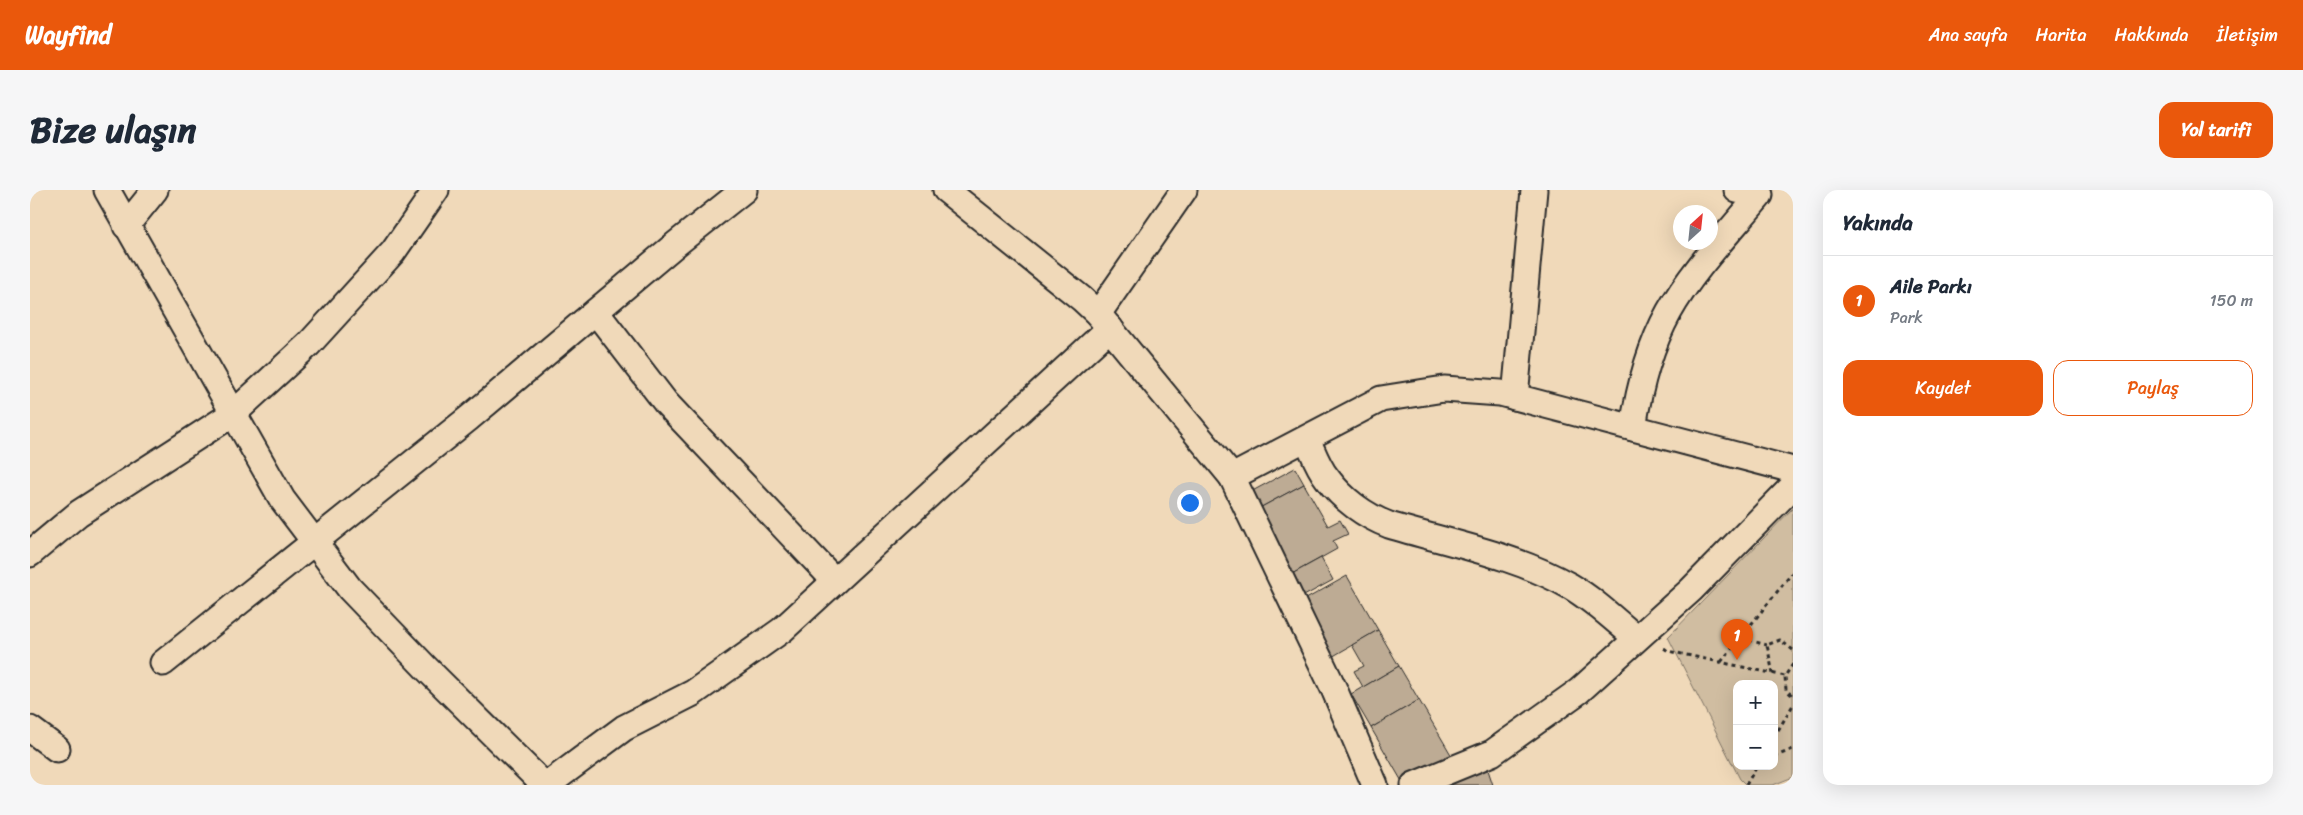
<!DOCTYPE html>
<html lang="tr">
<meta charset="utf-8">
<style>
:root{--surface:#fff;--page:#f6f6f7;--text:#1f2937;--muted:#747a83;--line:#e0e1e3;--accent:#ea580c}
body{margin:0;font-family:Sriracha,sans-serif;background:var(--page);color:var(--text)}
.controls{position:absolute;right:15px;bottom:15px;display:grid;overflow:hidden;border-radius:10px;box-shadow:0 5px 20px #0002}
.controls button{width:45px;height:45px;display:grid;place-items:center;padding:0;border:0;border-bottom:1px solid var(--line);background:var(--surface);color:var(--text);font:25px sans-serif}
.compass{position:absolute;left:1643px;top:15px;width:45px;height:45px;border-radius:50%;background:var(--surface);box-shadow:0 5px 20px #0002;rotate:27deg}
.you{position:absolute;left:1159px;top:312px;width:18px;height:18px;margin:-12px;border:4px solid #fff;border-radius:50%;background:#1a73e8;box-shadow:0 0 0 8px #1a73e833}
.badge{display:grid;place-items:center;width:32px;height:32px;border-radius:50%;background:var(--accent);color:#fff;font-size:16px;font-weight:700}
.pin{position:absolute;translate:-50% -41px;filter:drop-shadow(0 1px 2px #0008)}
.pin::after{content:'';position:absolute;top:26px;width:18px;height:15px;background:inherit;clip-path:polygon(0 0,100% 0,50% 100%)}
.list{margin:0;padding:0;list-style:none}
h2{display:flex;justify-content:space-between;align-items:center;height:65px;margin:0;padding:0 20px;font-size:21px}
h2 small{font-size:16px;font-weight:400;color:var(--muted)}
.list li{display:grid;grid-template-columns:32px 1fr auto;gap:15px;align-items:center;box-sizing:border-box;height:90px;padding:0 20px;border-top:1px solid var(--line)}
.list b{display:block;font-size:19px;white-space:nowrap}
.list p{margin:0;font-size:16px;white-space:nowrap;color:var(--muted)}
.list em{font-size:16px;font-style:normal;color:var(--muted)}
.actions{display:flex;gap:10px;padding:15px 20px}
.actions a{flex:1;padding:11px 0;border:1px solid var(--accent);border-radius:15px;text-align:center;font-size:18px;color:var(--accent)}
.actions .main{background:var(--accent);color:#fff}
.map{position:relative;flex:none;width:1763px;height:595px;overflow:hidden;border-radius:15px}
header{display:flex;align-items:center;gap:30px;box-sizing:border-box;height:70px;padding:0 25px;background:var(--accent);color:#fff}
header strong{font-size:24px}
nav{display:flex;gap:28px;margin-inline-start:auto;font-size:18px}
.intro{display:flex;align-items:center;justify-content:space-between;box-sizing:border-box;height:120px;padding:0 30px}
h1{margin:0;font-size:35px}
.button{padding:12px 22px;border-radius:15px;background:var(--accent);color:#fff;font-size:18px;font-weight:700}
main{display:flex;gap:30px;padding:0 30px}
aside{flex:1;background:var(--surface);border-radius:15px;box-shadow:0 5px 20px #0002}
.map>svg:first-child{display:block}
.green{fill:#d0bda1;stroke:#7e7466;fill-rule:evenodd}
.building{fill:#bdab94;stroke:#2b2b2b}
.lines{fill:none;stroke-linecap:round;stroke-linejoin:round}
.minor-casing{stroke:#2b2b2b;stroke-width:29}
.path{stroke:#2b2b2b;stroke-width:3;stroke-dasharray:4 4;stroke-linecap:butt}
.minor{stroke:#f0d9b9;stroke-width:25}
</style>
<header>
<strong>Wayfind</strong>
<nav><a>Ana sayfa</a><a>Harita</a><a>Hakkında</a><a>İletişim</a></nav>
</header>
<div class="intro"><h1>Bize ulaşın</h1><a class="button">Yol tarifi</a></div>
<main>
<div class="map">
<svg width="1763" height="595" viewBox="0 0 1763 595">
<rect width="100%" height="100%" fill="#f0d9b9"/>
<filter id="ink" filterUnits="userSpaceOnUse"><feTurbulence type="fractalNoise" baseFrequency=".02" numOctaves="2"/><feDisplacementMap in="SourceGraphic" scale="10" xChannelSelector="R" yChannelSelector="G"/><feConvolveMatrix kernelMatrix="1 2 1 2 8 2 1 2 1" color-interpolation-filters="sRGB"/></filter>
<g filter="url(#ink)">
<!-- green -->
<path class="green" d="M1763 318V587L1743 595H1716L1710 589 1638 447ZM1707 494H1744V576H1707Z"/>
<!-- building -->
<g class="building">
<polygon points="1265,278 1274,294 1224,321 1215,305"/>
<polygon points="1274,294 1298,336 1310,330 1318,344 1303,351 1307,359 1260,385 1224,321"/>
<polygon points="1291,368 1303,390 1272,407 1260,385"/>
<polygon points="1317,386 1348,440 1300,468 1269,413"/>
<polygon points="1348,440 1369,476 1333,497 1324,481 1334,476 1322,455"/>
<polygon points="1369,476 1389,510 1341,538 1321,504"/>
<polygon points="1389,510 1423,568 1374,595 1341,538"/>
<polygon points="1456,574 1463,595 1402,595"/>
</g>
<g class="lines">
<defs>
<g id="minor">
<polyline points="77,0 252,309 320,399 396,478 514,595"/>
<polyline points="916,0 1052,109 1068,124 1202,287 1304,499 1345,595"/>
<polyline points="96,36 125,0"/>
<polyline points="566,122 636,213 805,391"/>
<polyline points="1068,124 1154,0"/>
<polyline points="1485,207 1504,0"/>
<path d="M1603 238C1609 198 1619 158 1639 122 1663 79 1699 43 1730 5L1707 0"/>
<path d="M1277 249C1283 262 1288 277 1297 288 1312 309 1335 326 1359 335 1419 353 1485 365 1540 396 1564 410 1585 430 1606 448"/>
<polyline points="1202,287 1351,209 1414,199 1470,203 1763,280"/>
<polyline points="0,364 49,323 204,223 279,154 363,62 406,0"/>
<polyline points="133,473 439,228 646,54 714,0"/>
<polyline points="0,539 27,559"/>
<polyline points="517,595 594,538 663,503 752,440 1080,138"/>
<polyline points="1384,595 1462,563 1549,501 1661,400 1763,296"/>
</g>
</defs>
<!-- minor casing -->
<use href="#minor" class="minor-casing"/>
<!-- path -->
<g class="path">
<polyline points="1711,448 1737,455"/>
<polyline points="1634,458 1638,461 1755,486"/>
<polyline points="1691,472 1763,382"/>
<polyline points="1763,474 1755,486 1756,500 1763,506"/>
<polyline points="1743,484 1737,455 1750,450 1763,460"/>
<polyline points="1744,547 1763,515"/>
<polyline points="1744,567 1763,559"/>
<polyline points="1716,595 1727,576"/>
</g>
<!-- minor -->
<use href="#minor" class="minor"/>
</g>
</g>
</svg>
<div class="controls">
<button>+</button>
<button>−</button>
</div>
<svg class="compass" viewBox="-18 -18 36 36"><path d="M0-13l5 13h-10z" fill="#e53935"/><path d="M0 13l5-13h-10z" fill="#747a83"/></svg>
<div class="you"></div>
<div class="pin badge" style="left:1707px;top:470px">1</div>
</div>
<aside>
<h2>Yakında<small></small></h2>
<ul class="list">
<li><span class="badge">1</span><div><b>Aile Parkı</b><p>Park</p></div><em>150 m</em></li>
</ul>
<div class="actions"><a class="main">Kaydet</a><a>Paylaş</a></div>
</aside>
</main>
